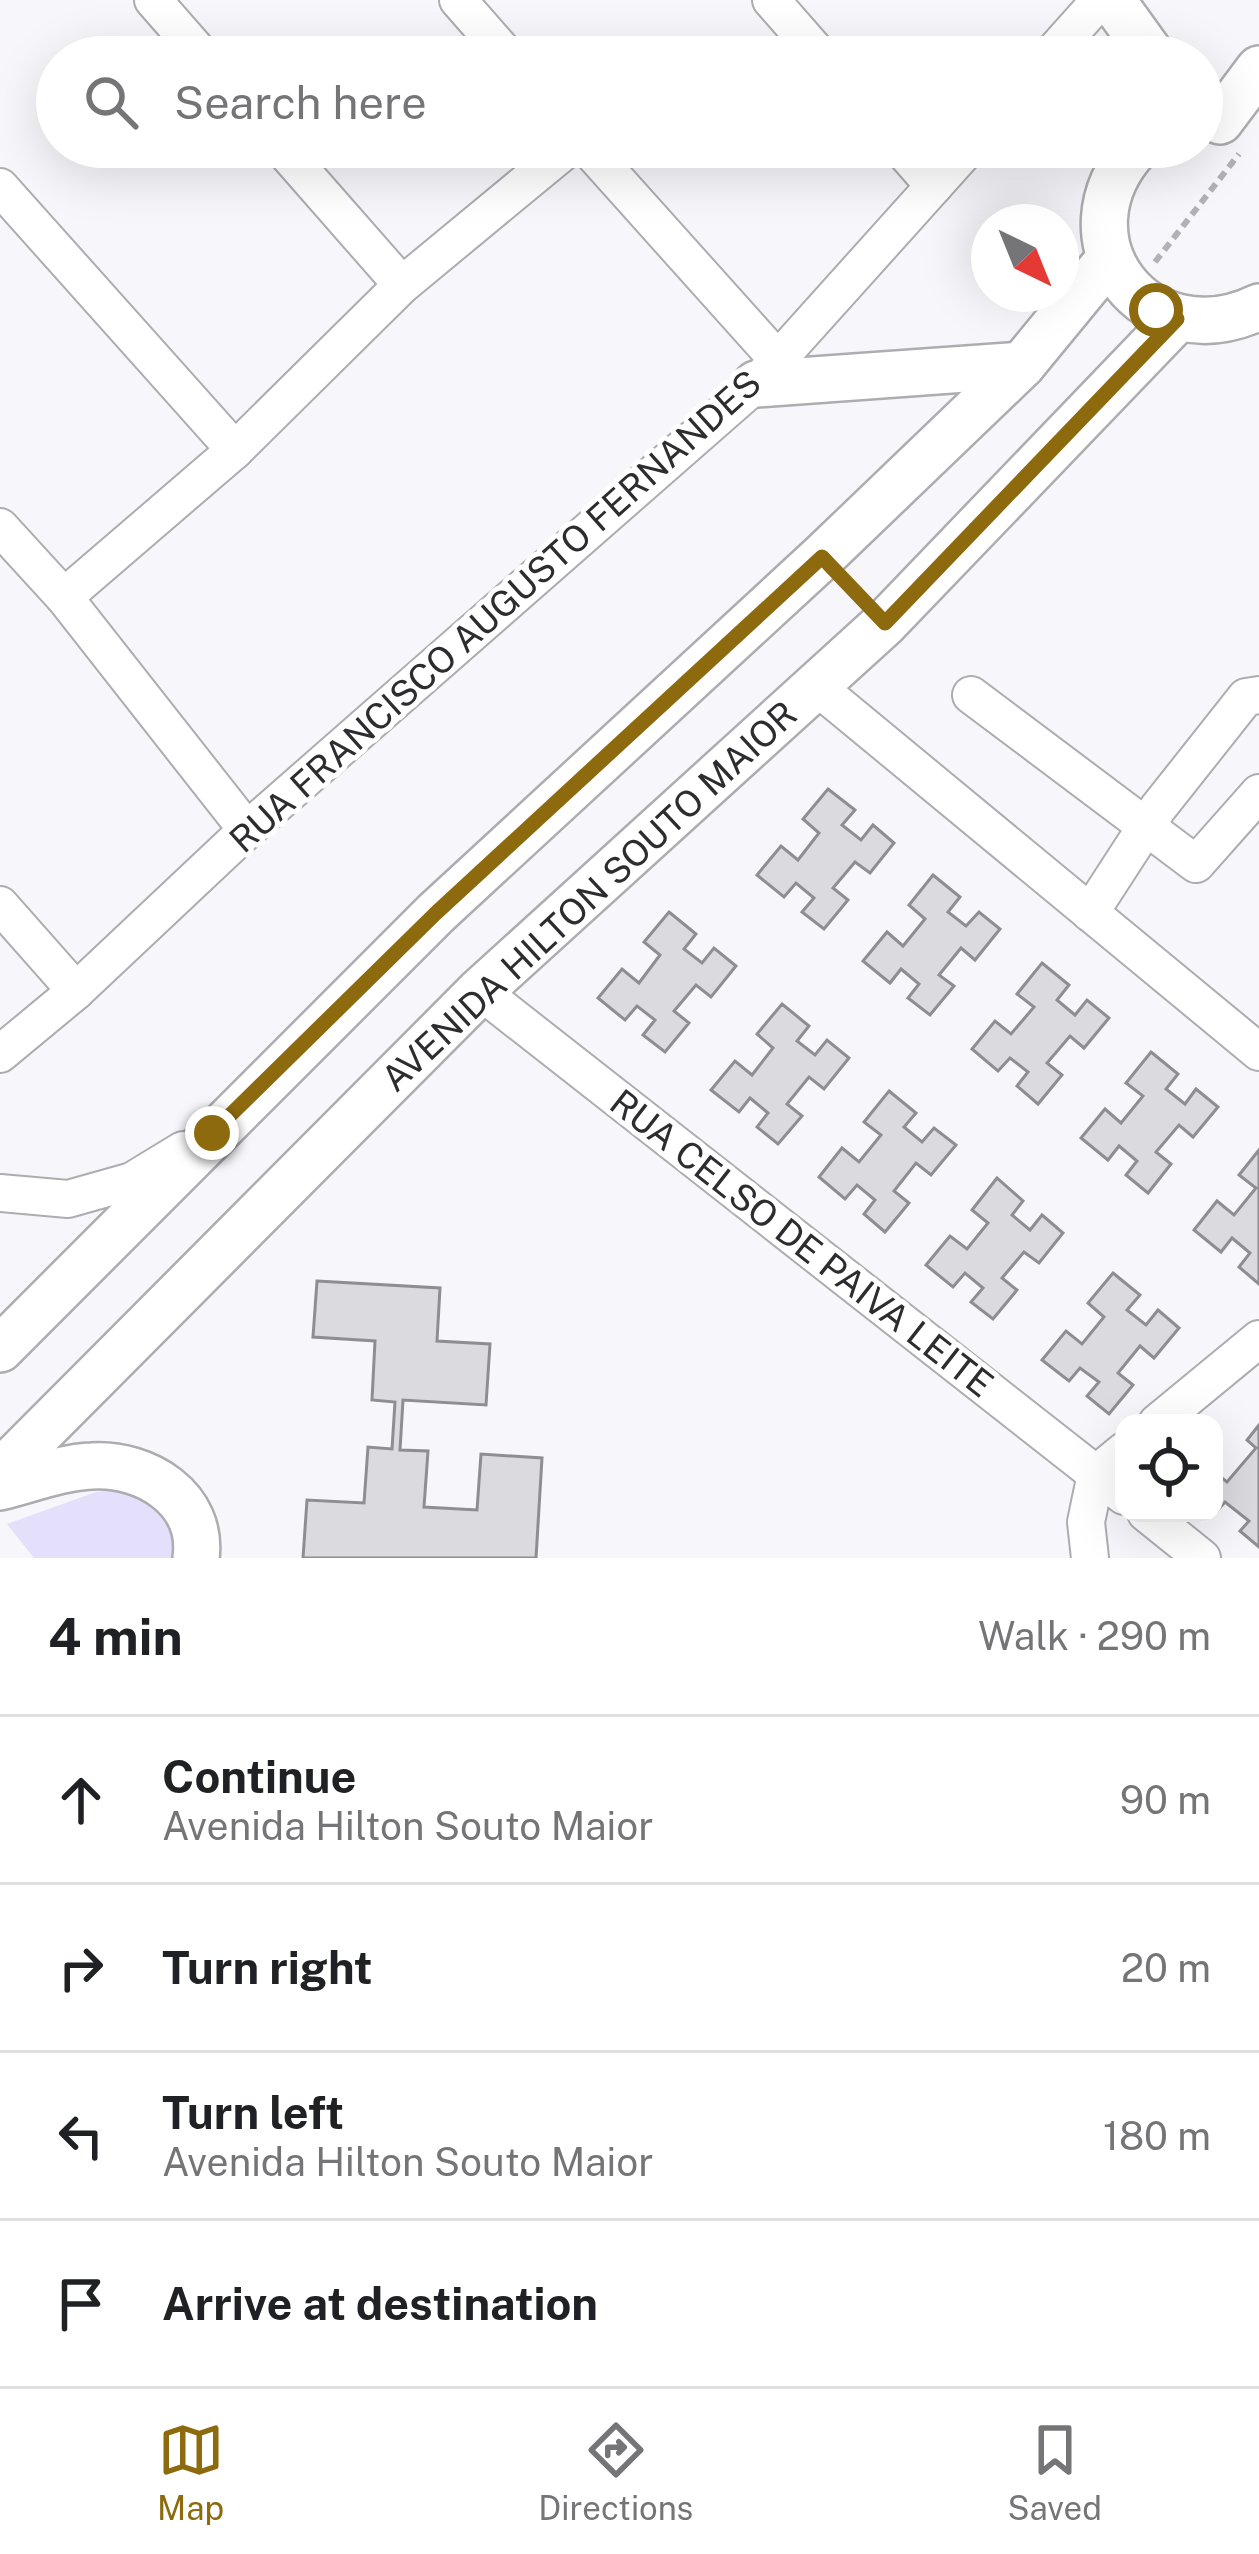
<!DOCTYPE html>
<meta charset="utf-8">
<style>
:root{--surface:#fff;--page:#f2f2f2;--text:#202124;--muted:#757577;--line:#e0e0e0;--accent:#8d6a0d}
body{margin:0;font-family:"Public Sans",sans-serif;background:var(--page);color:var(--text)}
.controls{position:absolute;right:36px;bottom:36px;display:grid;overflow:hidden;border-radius:24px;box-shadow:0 12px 48px #0002}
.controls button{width:108px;height:108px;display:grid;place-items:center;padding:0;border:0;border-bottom:3px solid var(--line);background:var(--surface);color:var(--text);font:60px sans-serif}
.compass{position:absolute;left:971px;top:204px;width:108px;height:108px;border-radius:50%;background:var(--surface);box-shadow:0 12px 48px #0002;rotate:137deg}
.stop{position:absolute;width:36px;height:36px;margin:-27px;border:9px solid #8d6a0d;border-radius:50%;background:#fff}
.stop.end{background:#8d6a0d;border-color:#fff;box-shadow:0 3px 12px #0008}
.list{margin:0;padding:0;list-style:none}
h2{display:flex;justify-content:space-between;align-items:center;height:156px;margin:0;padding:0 48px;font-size:51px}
h2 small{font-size:39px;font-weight:400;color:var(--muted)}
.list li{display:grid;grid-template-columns:78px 1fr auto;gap:36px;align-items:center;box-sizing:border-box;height:168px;padding:0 48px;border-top:3px solid var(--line)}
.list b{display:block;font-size:45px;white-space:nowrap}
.list p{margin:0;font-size:39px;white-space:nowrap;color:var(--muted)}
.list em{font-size:39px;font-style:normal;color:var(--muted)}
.icon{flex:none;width:66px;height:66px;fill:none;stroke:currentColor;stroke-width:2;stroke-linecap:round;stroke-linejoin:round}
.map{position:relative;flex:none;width:1259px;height:1558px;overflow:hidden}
.search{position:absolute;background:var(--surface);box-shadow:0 12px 48px #0002;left:36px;right:36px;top:36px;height:132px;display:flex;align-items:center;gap:30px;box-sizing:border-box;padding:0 42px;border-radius:66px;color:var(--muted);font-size:45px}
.sheet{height:828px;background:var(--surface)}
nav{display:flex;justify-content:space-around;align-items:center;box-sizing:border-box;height:168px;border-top:3px solid var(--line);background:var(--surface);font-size:33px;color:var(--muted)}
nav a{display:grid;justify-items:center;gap:6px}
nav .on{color:var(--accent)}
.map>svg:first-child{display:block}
.green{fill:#e4dffa}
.building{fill:#dbdadf;stroke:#8e8e92;stroke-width:3}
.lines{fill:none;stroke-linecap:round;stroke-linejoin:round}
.minor-casing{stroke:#adacb1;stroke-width:40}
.major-casing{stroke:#adacb1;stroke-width:50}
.path{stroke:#b2b1b5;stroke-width:6;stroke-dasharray:9 6;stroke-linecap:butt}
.minor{stroke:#fff;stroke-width:36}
.major{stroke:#fff;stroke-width:45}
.route{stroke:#8d6a0d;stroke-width:15}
.labels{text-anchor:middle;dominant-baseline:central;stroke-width:10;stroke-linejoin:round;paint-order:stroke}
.street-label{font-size:36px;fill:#2d2d2f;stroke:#fff}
</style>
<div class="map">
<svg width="1259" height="1558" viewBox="0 0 1259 1558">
<rect width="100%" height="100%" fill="#f7f6fb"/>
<!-- green -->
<path class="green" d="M126 1488C163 1499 173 1522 174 1558H34L7 1524 96 1492Z"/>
<!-- building -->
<g class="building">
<polygon points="828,789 855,810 842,825 861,840 873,825 894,843 870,873 855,862 833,888 848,900 824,929 802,912 814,898 796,883 784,897 757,875 781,846 798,860 819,833 803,819"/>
<polygon points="933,875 960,897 948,912 966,926 979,912 1000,929 975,960 961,948 939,975 954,986 930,1015 908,998 919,984 901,969 890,983 863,961 887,932 903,946 925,919 909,905"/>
<polygon points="669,912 696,934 684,949 702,963 714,948 736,966 711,997 696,985 674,1011 689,1023 665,1052 643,1035 655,1020 637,1006 625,1020 598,998 622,969 639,983 660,955 644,942"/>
<polygon points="1042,963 1069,985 1057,1000 1075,1015 1087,1000 1109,1018 1084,1048 1070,1036 1047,1063 1062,1075 1038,1104 1017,1086 1028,1072 1010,1058 998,1071 972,1049 995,1021 1011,1034 1034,1007 1017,994"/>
<polygon points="782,1004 809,1026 797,1041 815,1055 827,1040 849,1058 824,1089 809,1077 787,1104 802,1116 778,1144 757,1127 768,1113 750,1098 739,1112 711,1090 735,1061 752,1075 773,1048 757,1034"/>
<polygon points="1151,1052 1178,1074 1166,1089 1185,1104 1196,1089 1218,1107 1193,1137 1179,1125 1156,1152 1171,1164 1148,1193 1126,1175 1137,1161 1119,1146 1108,1160 1081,1138 1105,1109 1121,1123 1143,1096 1126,1083"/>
<polygon points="889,1091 916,1113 904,1127 922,1142 934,1128 956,1145 931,1175 916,1163 894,1191 909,1203 885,1232 864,1214 875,1200 857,1185 845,1199 819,1177 842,1148 859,1162 881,1135 864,1122"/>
<polygon points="1259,1150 1259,1284 1239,1267 1250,1253 1232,1238 1221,1252 1194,1230 1217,1201 1234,1215 1256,1188 1239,1175"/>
<polygon points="997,1178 1023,1201 1012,1215 1030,1230 1042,1215 1063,1233 1039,1263 1024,1252 1002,1278 1017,1290 993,1319 971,1302 983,1288 965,1273 953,1287 926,1265 950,1236 967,1249 988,1223 972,1210"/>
<polygon points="1113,1273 1140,1295 1127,1310 1146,1325 1158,1310 1179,1328 1154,1358 1140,1346 1118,1373 1133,1385 1109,1414 1087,1396 1099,1382 1080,1368 1069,1381 1042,1360 1066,1331 1082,1344 1104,1317 1088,1303"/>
<polygon points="317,1281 440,1288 437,1341 490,1344 486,1405 403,1400 400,1450 428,1451 424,1507 477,1510 481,1454 542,1458 536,1558 303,1558 307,1500 364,1503 368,1447 392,1449 395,1402 372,1400 375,1341 313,1337"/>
<polygon points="1259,1425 1259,1547 1240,1531 1249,1521 1225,1502 1217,1511 1214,1509 1214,1478 1217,1474 1227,1482 1256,1448 1247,1440"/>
</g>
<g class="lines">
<defs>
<g id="minor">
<polyline points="153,0 203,57"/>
<polyline points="458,0 508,57"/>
<polyline points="771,0 821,57"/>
<polyline points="1049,57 1100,0"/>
<polyline points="281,147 402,285"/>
<polyline points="587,147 777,359"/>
<polyline points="900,147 934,186"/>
<polyline points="0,187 235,450"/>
<polyline points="0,527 64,597 247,830"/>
<polyline points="64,597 235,450 402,285 569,147"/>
<polyline points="817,687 1259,1052"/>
<polyline points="971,695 1196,864 1259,793"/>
<polyline points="0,905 76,991"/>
<polyline points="1090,913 1158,808 1246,697 1259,695"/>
<polyline points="480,991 1124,1496"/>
<polyline points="0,1054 76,991 247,830 756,384 969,147"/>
<polyline points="0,1193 68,1199 132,1181 183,1150"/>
<polyline points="1157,1423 1259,1339"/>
<polyline points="1096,1474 1124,1451"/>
<polyline points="1146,1513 1202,1558"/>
<polyline points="1090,1558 1086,1522 1096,1474"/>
</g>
<g id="major">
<polyline points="1112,0 1153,57"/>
<polyline points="1220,121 1259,69"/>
<path d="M1137 147C1052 239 1147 361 1259 307"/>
<polyline points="756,384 1022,365"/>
<polyline points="0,1349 436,913 822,557 1022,365 1110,258"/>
<polyline points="0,1473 480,991 885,623 1177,319"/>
<path d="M0 1487C29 1480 62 1467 92 1466 146 1463 204 1499 196 1558"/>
</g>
</defs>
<!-- minor casing -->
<use href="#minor" class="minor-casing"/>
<!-- major casing -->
<use href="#major" class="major-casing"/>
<!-- path -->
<polyline class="path" points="1155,262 1239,154"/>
<!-- minor -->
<use href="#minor" class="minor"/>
<!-- major -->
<use href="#major" class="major"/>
</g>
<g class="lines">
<!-- route -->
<polyline class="route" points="212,1133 436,913 822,557 885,623 1177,319 1156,310"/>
</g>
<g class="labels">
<!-- street labels -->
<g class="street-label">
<text transform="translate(495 611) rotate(-42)">RUA FRANCISCO AUGUSTO FERNANDES</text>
<text transform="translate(589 896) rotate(-43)">AVENIDA HILTON SOUTO MAIOR</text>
<text transform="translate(802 1243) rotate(38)">RUA CELSO DE PAIVA LEITE</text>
</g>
</g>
</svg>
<div class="controls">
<button><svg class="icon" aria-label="locate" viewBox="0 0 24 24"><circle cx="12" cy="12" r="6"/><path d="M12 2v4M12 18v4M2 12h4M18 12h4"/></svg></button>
</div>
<svg class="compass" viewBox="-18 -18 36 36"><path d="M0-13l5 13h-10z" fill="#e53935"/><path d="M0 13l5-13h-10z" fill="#757577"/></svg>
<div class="stop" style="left:1156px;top:310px"></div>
<div class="stop end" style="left:212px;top:1133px"></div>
<div class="search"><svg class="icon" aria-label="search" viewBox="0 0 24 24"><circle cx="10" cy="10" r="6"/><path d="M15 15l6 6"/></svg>Search here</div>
</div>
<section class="sheet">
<h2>4 min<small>Walk · 290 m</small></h2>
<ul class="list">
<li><svg class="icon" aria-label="ahead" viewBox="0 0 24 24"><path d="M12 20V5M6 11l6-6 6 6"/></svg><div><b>Continue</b><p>Avenida Hilton Souto Maior</p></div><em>90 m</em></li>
<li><svg class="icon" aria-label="right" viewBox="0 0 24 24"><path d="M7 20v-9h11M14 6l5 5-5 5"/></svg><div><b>Turn right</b></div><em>20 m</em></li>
<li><svg class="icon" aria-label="left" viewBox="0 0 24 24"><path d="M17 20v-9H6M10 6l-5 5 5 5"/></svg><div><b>Turn left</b><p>Avenida Hilton Souto Maior</p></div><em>180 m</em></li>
<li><svg class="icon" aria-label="arrive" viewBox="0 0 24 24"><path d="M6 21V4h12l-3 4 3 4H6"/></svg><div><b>Arrive at destination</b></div></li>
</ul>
</section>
<nav>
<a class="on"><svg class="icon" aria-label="map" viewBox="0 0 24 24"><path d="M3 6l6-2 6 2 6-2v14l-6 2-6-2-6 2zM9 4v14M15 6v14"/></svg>Map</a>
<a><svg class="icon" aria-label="directions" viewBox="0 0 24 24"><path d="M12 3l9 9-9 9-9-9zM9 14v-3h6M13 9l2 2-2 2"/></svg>Directions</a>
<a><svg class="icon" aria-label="saved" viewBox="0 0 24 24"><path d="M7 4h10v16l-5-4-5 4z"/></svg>Saved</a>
</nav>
